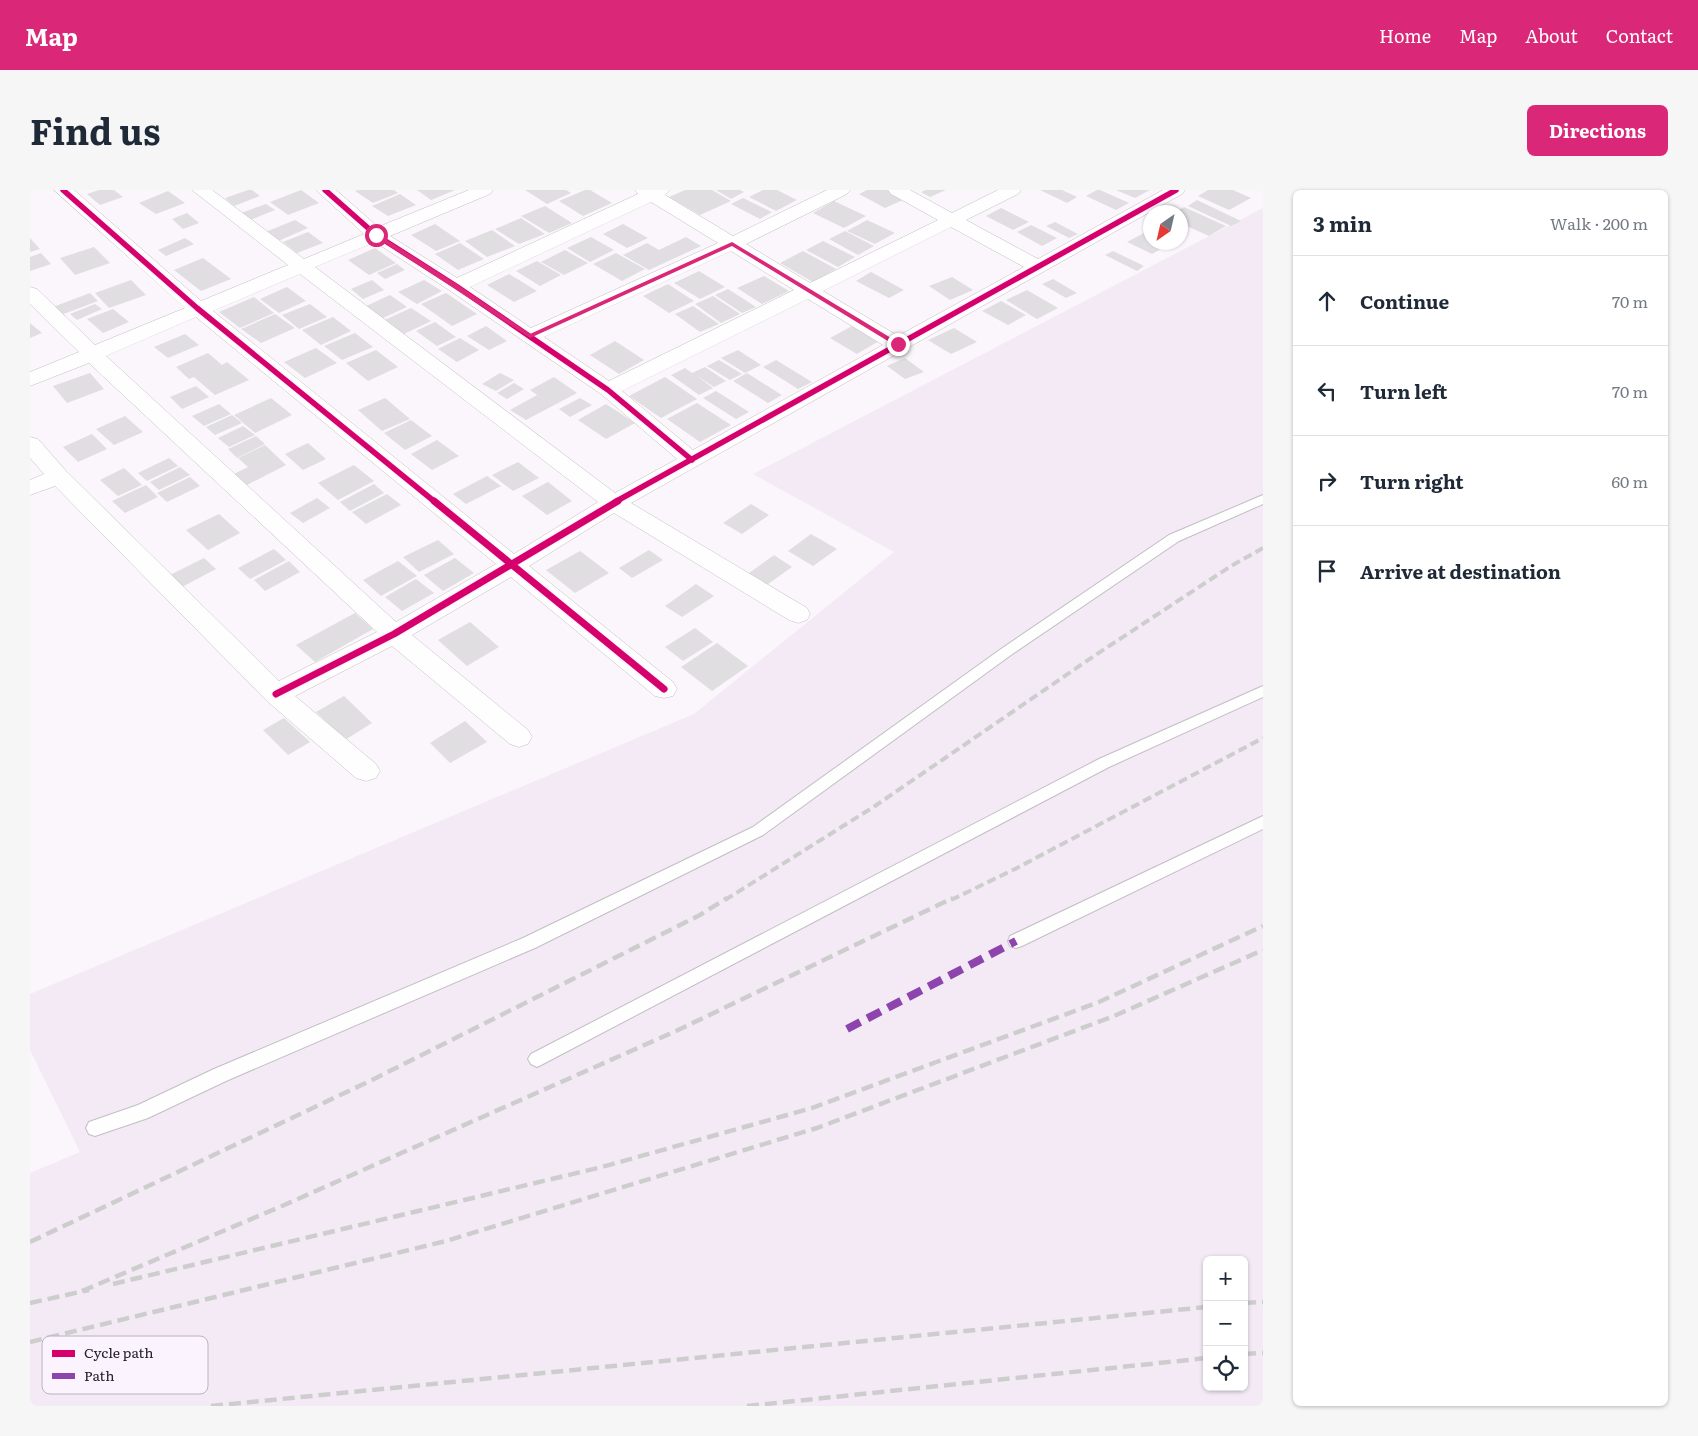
<!DOCTYPE html>
<meta charset="utf-8">
<style>
:root{--surface:#fff;--page:#f6f6f7;--text:#1f2937;--muted:#747a83;--line:#e0e1e3;--accent:#db2777}
body{margin:0;font-family:Literata,serif;background:var(--page);color:var(--text)}
.controls{position:absolute;right:15px;bottom:15px;display:grid;overflow:hidden;border-radius:8px;box-shadow:0 1px 4px #0004}
.controls button{width:45px;height:45px;display:grid;place-items:center;padding:0;border:0;border-bottom:1px solid var(--line);background:var(--surface);color:var(--text);font:25px sans-serif}
.compass{position:absolute;left:1113px;top:15px;width:45px;height:45px;border-radius:50%;background:var(--surface);box-shadow:0 1px 4px #0004;rotate:214deg}
.stop{position:absolute;width:15px;height:15px;margin:-11px;border:4px solid #db2777;border-radius:50%;background:#fff}
.stop.end{background:#db2777;border-color:#fff;box-shadow:0 1px 5px #0008}
.list{margin:0;padding:0;list-style:none}
h2{display:flex;justify-content:space-between;align-items:center;height:65px;margin:0;padding:0 20px;font-size:21px}
h2 small{font-size:16px;font-weight:400;color:var(--muted)}
.list li{display:grid;grid-template-columns:32px 1fr auto;gap:15px;align-items:center;box-sizing:border-box;height:90px;padding:0 20px;border-top:1px solid var(--line)}
.list b{display:block;font-size:19px;white-space:nowrap}
.list em{font-size:16px;font-style:normal;color:var(--muted)}
.icon{flex:none;width:28px;height:28px;fill:none;stroke:currentColor;stroke-width:2;stroke-linecap:round;stroke-linejoin:round}
.map{position:relative;flex:none;width:1233px;height:1216px;overflow:hidden;border-radius:8px}
header{display:flex;align-items:center;gap:30px;box-sizing:border-box;height:70px;padding:0 25px;background:var(--accent);color:#fff}
header strong{font-size:24px}
nav{display:flex;gap:28px;margin-inline-start:auto;font-size:18px}
.intro{display:flex;align-items:center;justify-content:space-between;box-sizing:border-box;height:120px;padding:0 30px}
h1{margin:0;font-size:35px}
.button{padding:12px 22px;border-radius:8px;background:var(--accent);color:#fff;font-size:18px;font-weight:700}
main{display:flex;gap:30px;padding:0 30px}
aside{flex:1;background:var(--surface);border-radius:8px;box-shadow:0 1px 4px #0004}
.map>svg:first-child{display:block}
.built{fill:#f3eaf5;fill-rule:evenodd}
.building{fill:#e1dee2}
.lines{fill:none;stroke-linecap:round;stroke-linejoin:round}
.lane-casing{stroke:#c2bec3;stroke-width:2}
.street-casing{stroke:#c2bec3;stroke-width:1}
.lane{fill:#fefefe;fill-rule:evenodd}
.street{fill:#fefefe;fill-rule:evenodd}
.rail-far1{stroke:#cecdce;stroke-width:4;stroke-dasharray:9 4.5;stroke-linecap:butt}
.rail{stroke:#cecdce;stroke-width:4.5;stroke-dasharray:12 6;stroke-linecap:butt}
.quiet{stroke:#8e44ad;stroke-width:8;stroke-dasharray:15 8;stroke-linecap:butt}
.cycleway-far1-casing{stroke:#fbf3fe;stroke-width:8}
.cycleway-casing{stroke:#fbf3fe;stroke-width:10}
.cycleway-far1{stroke:#d6006c;stroke-width:5.5}
.cycleway{stroke:#d6006c;stroke-width:7}
.route{fill:#db2777}
.key{fill:#fbf3fe;stroke:#bab4bd;stroke-width:1}
.key-label{font-size:14px;fill:#242225}
</style>
<header>
<strong>Map</strong>
<nav><a>Home</a><a>Map</a><a>About</a><a>Contact</a></nav>
</header>
<div class="intro"><h1>Find us</h1><a class="button">Directions</a></div>
<main>
<div class="map">
<svg width="1233" height="1216" viewBox="0 0 1233 1216">
<rect width="100%" height="100%" fill="#faf6fb"/>
<!-- built -->
<path class="built" d="M1233 18V1216H0V983L50 962 0 860V804L664 524 864 362 723 284ZM1177 1070H1214V1197H1177Z"/>
<!-- building -->
<g class="building">
<polygon points="69,0 84,0 93,7 70,15 57,4"/>
<polygon points="218,0 222,0 230,6 204,16 195,8"/>
<polygon points="271,0 289,13 258,25 240,12"/>
<polygon points="328,0 364,0 368,3 343,13 325,1"/>
<polygon points="387,0 425,0 401,10"/>
<polygon points="495,0 536,0 541,3 517,14"/>
<polygon points="555,0 560,0 582,13 553,26 529,11"/>
<polygon points="655,0 682,0 701,11 670,25 639,7"/>
<polygon points="686,0 710,0 714,2 701,9"/>
<polygon points="733,0 747,0 767,10 746,21 719,7"/>
<polygon points="837,0 858,0 875,9 855,18 829,4"/>
<polygon points="896,0 916,0 900,7 891,2"/>
<polygon points="1010,0 1032,0 1047,7 1037,13"/>
<polygon points="1067,0 1070,0 1099,13 1086,20 1056,6"/>
<polygon points="1086,0 1120,0 1105,8"/>
<polygon points="1178,0 1203,0 1221,8 1199,20 1168,6"/>
<polygon points="138,1 155,13 126,24 109,13"/>
<polygon points="370,4 386,15 358,26 342,16"/>
<polygon points="713,8 742,22 730,29 701,14"/>
<polygon points="1167,10 1211,31 1201,36 1158,16"/>
<polygon points="804,11 836,26 814,38 783,23"/>
<polygon points="236,14 245,20 220,30 211,23"/>
<polygon points="515,16 542,33 519,43 491,26"/>
<polygon points="1154,17 1196,36 1179,46 1150,33 1150,22 1145,22"/>
<polygon points="971,18 999,32 983,40 956,26"/>
<polygon points="157,23 169,33 153,39 142,29"/>
<polygon points="491,28 515,44 489,54 465,39"/>
<polygon points="265,30 278,38 246,52 233,43"/>
<polygon points="837,30 865,43 845,54 817,41"/>
<polygon points="1025,32 1048,44 1039,48 1016,36"/>
<polygon points="405,34 430,51 406,61 381,45"/>
<polygon points="593,34 618,48 597,58 573,44"/>
<polygon points="1001,35 1027,48 1012,56 987,42"/>
<polygon points="462,40 485,56 457,67 435,51"/>
<polygon points="815,41 844,56 828,65 799,49"/>
<polygon points="278,42 293,53 267,63 253,52"/>
<polygon points="1114,43 1120,46 1120,52 1134,52 1138,55 1122,64 1097,52"/>
<polygon points="561,47 584,60 560,72 537,58"/>
<polygon points="656,47 671,56 619,80 593,65 617,53 629,60"/>
<polygon points="0,48 10,59 0,62"/>
<polygon points="155,48 164,54 136,66 128,60"/>
<polygon points="793,51 825,67 808,77 776,60"/>
<polygon points="430,53 454,69 428,80 405,64"/>
<polygon points="64,57 80,73 45,85 30,68"/>
<polygon points="345,58 366,73 339,85 318,70"/>
<polygon points="535,60 558,73 534,85 511,72"/>
<polygon points="773,61 806,79 783,92 750,73"/>
<polygon points="1083,61 1114,76 1107,81 1075,65"/>
<polygon points="11,63 21,74 0,81 0,67"/>
<polygon points="586,63 615,79 592,91 563,74"/>
<polygon points="173,68 201,89 171,101 144,80"/>
<polygon points="507,71 531,85 510,96 486,81"/>
<polygon points="367,74 375,80 355,89 347,83"/>
<polygon points="669,81 695,97 670,109 644,93"/>
<polygon points="841,82 874,100 859,108 826,91"/>
<polygon points="479,84 507,101 484,112 457,95"/>
<polygon points="734,86 759,101 732,114 707,98"/>
<polygon points="922,87 943,100 920,110 899,96"/>
<polygon points="1023,89 1047,103 1036,108 1012,94"/>
<polygon points="101,90 116,105 79,118 65,103"/>
<polygon points="342,90 354,100 333,109 321,99"/>
<polygon points="394,90 412,101 387,114 368,102"/>
<polygon points="638,94 664,111 639,123 613,106"/>
<polygon points="257,97 276,111 249,123 230,109"/>
<polygon points="698,99 726,117 712,123 685,105"/>
<polygon points="997,100 1028,118 1007,129 976,110"/>
<polygon points="60,103 68,111 31,125 23,117"/>
<polygon points="416,103 447,124 422,136 391,114"/>
<polygon points="360,105 377,117 353,128 336,116"/>
<polygon points="683,106 710,124 691,133 665,114"/>
<polygon points="224,107 244,123 210,138 189,122"/>
<polygon points="971,111 996,125 978,135 952,121"/>
<polygon points="65,114 72,119 47,130 40,124"/>
<polygon points="280,114 297,127 269,139 252,125"/>
<polygon points="663,116 689,134 670,142 645,124"/>
<polygon points="381,118 401,131 370,146 350,132"/>
<polygon points="83,119 99,132 73,143 57,129"/>
<polygon points="245,124 265,138 231,153 211,139"/>
<polygon points="303,127 321,141 291,155 272,140"/>
<polygon points="405,132 426,147 407,156 386,141"/>
<polygon points="0,133 12,143 0,148"/>
<polygon points="456,136 477,151 459,160 437,146"/>
<polygon points="822,136 849,151 827,164 800,148"/>
<polygon points="924,138 947,152 921,164 898,150"/>
<polygon points="325,143 343,157 312,170 294,156"/>
<polygon points="155,144 169,155 138,168 124,157"/>
<polygon points="430,148 449,160 427,172 408,159"/>
<polygon points="585,151 614,170 589,184 560,165"/>
<polygon points="286,158 307,173 275,188 254,172"/>
<polygon points="346,160 368,177 338,191 316,173"/>
<polygon points="708,160 731,175 715,183 691,168"/>
<polygon points="178,163 192,175 197,172 219,190 185,205 164,187 159,189 146,177"/>
<polygon points="875,168 894,182 875,189 857,176"/>
<polygon points="689,170 712,184 700,190 677,176"/>
<polygon points="746,170 782,192 768,199 733,177"/>
<polygon points="675,177 696,191 684,197 666,185 683,198 669,205 641,185 655,178 662,183"/>
<polygon points="60,183 74,199 37,213 23,196"/>
<polygon points="470,183 484,190 466,201 452,194"/>
<polygon points="717,183 752,205 738,213 703,191"/>
<polygon points="524,187 547,203 496,230 480,220 507,205 520,214 500,200"/>
<polygon points="635,187 667,209 631,228 599,206"/>
<polygon points="484,193 494,199 477,209 467,203"/>
<polygon points="166,196 179,207 152,219 140,207"/>
<polygon points="686,201 719,222 706,229 673,208"/>
<polygon points="241,208 262,225 225,243 204,225"/>
<polygon points="355,208 380,229 352,241 328,220"/>
<polygon points="550,208 562,215 540,227 529,219"/>
<polygon points="667,213 701,235 670,252 637,229"/>
<polygon points="189,214 201,224 174,236 162,226"/>
<polygon points="576,214 605,233 576,249 548,230"/>
<polygon points="202,225 212,233 185,245 176,237"/>
<polygon points="95,226 113,242 84,255 66,239"/>
<polygon points="381,230 402,246 375,260 354,243"/>
<polygon points="213,236 225,245 199,257 188,248"/>
<polygon points="62,244 77,259 48,272 33,257"/>
<polygon points="226,246 235,254 207,268 198,259"/>
<polygon points="407,250 429,266 402,280 381,264"/>
<polygon points="278,253 296,269 273,280 255,264"/>
<polygon points="235,255 256,275 215,296 202,285 218,277 208,268"/>
<polygon points="139,268 148,276 117,291 108,283"/>
<polygon points="488,272 509,288 483,301 462,285"/>
<polygon points="324,275 344,291 308,310 288,293"/>
<polygon points="150,277 160,285 129,300 120,292"/>
<polygon points="94,278 112,295 88,306 70,290"/>
<polygon points="457,286 471,296 436,314 423,304"/>
<polygon points="160,287 170,296 137,312 127,303"/>
<polygon points="518,292 542,311 517,325 492,306"/>
<polygon points="344,294 354,303 320,321 310,312"/>
<polygon points="116,295 128,307 95,323 82,311"/>
<polygon points="357,304 371,315 336,334 322,322"/>
<polygon points="287,308 300,318 273,333 260,323"/>
<polygon points="721,314 739,325 712,344 693,333"/>
<polygon points="189,324 210,343 178,360 156,340"/>
<polygon points="781,344 807,359 783,376 758,361"/>
<polygon points="408,350 424,364 389,382 373,367"/>
<polygon points="244,359 256,370 220,389 208,378"/>
<polygon points="619,360 633,370 602,388 589,378"/>
<polygon points="550,361 579,383 545,403 516,380"/>
<polygon points="744,365 762,377 734,397 715,386"/>
<polygon points="174,368 186,379 150,398 138,386"/>
<polygon points="425,368 444,383 413,401 394,385"/>
<polygon points="259,371 270,382 235,401 224,390"/>
<polygon points="368,371 387,386 351,406 333,390"/>
<polygon points="386,389 404,403 372,421 355,407"/>
<polygon points="666,394 684,406 652,427 635,416"/>
<polygon points="325,423 343,439 285,472 266,455"/>
<polygon points="440,432 469,457 437,476 408,450"/>
<polygon points="665,438 683,452 653,471 635,457"/>
<polygon points="687,453 718,476 682,501 651,477"/>
<polygon points="314,506 342,533 315,550 286,522"/>
<polygon points="254,528 280,552 258,565 233,540"/>
<polygon points="435,531 457,552 420,573 400,553"/>
</g>
<g class="lines">
<defs>
<g id="lane">
<polygon points="1233,305 1233,314 1149,351 981,465 733,645 505,758 196,891 118,928 65,946 59,944 56,938 59,932 108,915 184,879 493,748 723,637 971,459 1139,345"/>
<polygon points="1233,496 1233,507 1079,577 513,874 507,877 501,874 498,869 501,864 1069,569"/>
<polygon points="1233,626 1233,639 992,756 986,758 980,756 978,751 980,746"/>
</g>
<path id="street" d="M24 0H44L171 111 258 75 162 0H182L274 69 334 44 286 0H306L348 37 439 0H463L460 4 360 46 427 88 608 4 605 0H640L635 5 703 46 797 0H820L817 4 716 54 780 93 908 30 861 4 858 0H880L922 23 968 0H991L988 4 936 30 1008 69 1133 0H1155L1152 4 601 313 777 418 780 424 777 430 768 433 759 430 584 323 499 376 643 492 647 499 643 506 634 508 625 506 481 387 382 445 498 540 502 547 498 554 489 557 480 554 362 456 265 506 346 574 350 581 346 588 336 591 326 588 237 511 25 296 0 305V290L14 284 0 268V247L8 249 36 281 249 491 347 442 59 173 0 196V182L49 162 0 114V97L7 99 65 155 155 118ZM621 12 688 53 501 138 440 97ZM921 37 994 77 868 146 793 101ZM345 52 419 100 571 204 647 269 585 303 285 77ZM701 61 764 100 579 191 514 147ZM270 84 568 312 484 364 183 121ZM778 109 853 155 663 260 592 201ZM166 127 466 374 366 432 76 166Z"/>
</defs>
<!-- lane casing -->
<use href="#lane" class="lane-casing"/>
<!-- street casing -->
<use href="#street" class="street-casing"/>
<!-- lane -->
<use href="#lane" class="lane"/>
<!-- street -->
<use href="#street" class="street"/>
<!-- rail-far1 -->
<g class="rail-far1">
<polyline points="695,710 845,616 1064,466 1201,376 1233,358"/>
<polyline points="921,710 985,679 1233,548"/>
</g>
<!-- rail -->
<g class="rail">
<polyline points="0,1052 344,889 670,725 697,708"/>
<polyline points="83,1094 572,977 782,918 1069,812 1233,736"/>
<polyline points="52,1101 252,1016 646,841 923,708"/>
<polyline points="0,1113 59,1100"/>
<polyline points="1214,1113 1233,1112"/>
<polyline points="0,1152 416,1051 787,938 1084,826 1233,760"/>
<polyline points="1214,1164 1233,1163"/>
<polyline points="181,1216 1177,1117"/>
<polyline points="717,1216 1177,1168"/>
</g>
<!-- quiet -->
<polyline class="quiet" points="817,839 986,751"/>
<defs>
<g id="cycleway-far1">
<polyline points="33,0 167,118 405,312"/>
<polyline points="295,0 346,45 426,96 578,200 662,270"/>
<polyline points="585,312 1146,0"/>
</g>
<g id="cycleway">
<polyline points="404,311 634,499"/>
<polyline points="246,504 364,444 588,311"/>
</g>
</defs>
<!-- cycleway-far1 casing -->
<use href="#cycleway-far1" class="cycleway-far1-casing"/>
<!-- cycleway casing -->
<use href="#cycleway" class="cycleway-casing"/>
<!-- cycleway-far1 -->
<use href="#cycleway-far1" class="cycleway-far1"/>
<!-- cycleway -->
<use href="#cycleway" class="cycleway"/>
</g>
<!-- route -->
<polygon class="route" points="346,43 428,95 500,144 702,52 871,154 866,156 702,56 500,148 344,46"/>
<!-- legend -->
<rect x="12" y="1146" width="166" height="58" rx="8" class="key"/>
<rect x="22" y="1160" width="23" height="7" fill="#d6006c"/>
<rect x="22" y="1183" width="23" height="6" fill="#8e44ad"/>
<g class="key-label">
<text x="54" y="1168">Cycle path</text>
<text x="54" y="1191">Path</text>
</g>
</svg>
<div class="controls">
<button>+</button>
<button>−</button>
<button><svg class="icon" aria-label="locate" viewBox="0 0 24 24"><circle cx="12" cy="12" r="6"/><path d="M12 2v4M12 18v4M2 12h4M18 12h4"/></svg></button>
</div>
<svg class="compass" viewBox="-18 -18 36 36"><path d="M0-13l5 13h-10z" fill="#e53935"/><path d="M0 13l5-13h-10z" fill="#747a83"/></svg>
<div class="stop" style="left:346px;top:45px"></div>
<div class="stop end" style="left:868px;top:154px"></div>
</div>
<aside>
<h2>3 min<small>Walk · 200 m</small></h2>
<ul class="list">
<li><svg class="icon" aria-label="ahead" viewBox="0 0 24 24"><path d="M12 20V5M6 11l6-6 6 6"/></svg><div><b>Continue</b></div><em>70 m</em></li>
<li><svg class="icon" aria-label="left" viewBox="0 0 24 24"><path d="M17 20v-9H6M10 6l-5 5 5 5"/></svg><div><b>Turn left</b></div><em>70 m</em></li>
<li><svg class="icon" aria-label="right" viewBox="0 0 24 24"><path d="M7 20v-9h11M14 6l5 5-5 5"/></svg><div><b>Turn right</b></div><em>60 m</em></li>
<li><svg class="icon" aria-label="arrive" viewBox="0 0 24 24"><path d="M6 21V4h12l-3 4 3 4H6"/></svg><div><b>Arrive at destination</b></div></li>
</ul>
</aside>
</main>
